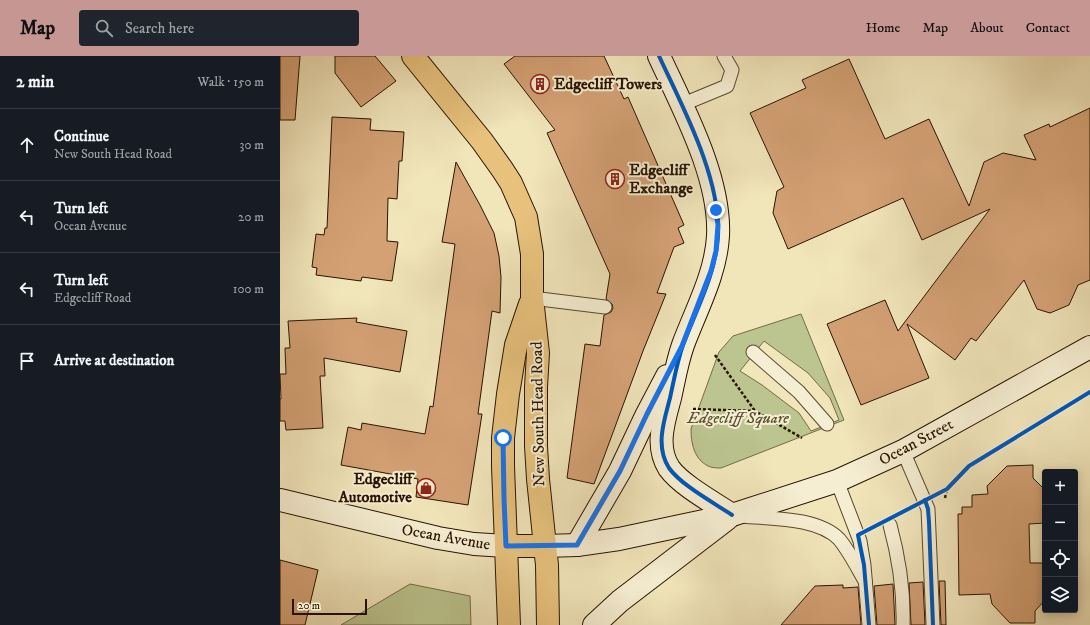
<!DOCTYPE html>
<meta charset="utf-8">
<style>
:root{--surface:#171b24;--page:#20242c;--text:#f1f3f6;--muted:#9ea1a6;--line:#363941;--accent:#c59692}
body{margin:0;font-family:"IM FELL DW Pica",serif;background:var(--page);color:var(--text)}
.controls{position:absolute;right:12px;bottom:12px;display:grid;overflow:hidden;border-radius:4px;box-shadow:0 2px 10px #0003}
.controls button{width:36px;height:36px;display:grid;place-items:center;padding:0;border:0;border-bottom:1px solid var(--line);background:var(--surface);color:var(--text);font:20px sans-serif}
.scale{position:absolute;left:12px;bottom:10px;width:75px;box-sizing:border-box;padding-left:4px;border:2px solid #281401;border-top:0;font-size:11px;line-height:14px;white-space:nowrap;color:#281401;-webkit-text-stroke:3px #f6eed2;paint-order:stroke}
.stop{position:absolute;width:12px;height:12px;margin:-9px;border:3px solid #1a73e8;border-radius:50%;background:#fff}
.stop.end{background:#1a73e8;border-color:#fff;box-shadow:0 1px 4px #0008}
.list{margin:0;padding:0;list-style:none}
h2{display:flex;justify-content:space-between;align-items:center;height:52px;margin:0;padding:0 16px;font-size:17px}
h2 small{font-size:13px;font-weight:400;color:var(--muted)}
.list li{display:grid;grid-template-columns:26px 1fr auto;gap:12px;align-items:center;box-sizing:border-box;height:72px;padding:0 16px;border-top:1px solid var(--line)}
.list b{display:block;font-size:15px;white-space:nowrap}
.list p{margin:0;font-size:13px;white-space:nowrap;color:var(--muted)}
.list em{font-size:13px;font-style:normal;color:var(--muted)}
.icon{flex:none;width:22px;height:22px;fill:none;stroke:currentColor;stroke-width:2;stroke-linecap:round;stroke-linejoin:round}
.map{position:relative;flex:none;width:810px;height:569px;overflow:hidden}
header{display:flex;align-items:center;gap:24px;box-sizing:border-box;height:56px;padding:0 20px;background:var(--accent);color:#111}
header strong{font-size:19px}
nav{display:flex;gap:22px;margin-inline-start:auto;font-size:14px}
.search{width:280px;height:36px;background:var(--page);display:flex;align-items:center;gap:10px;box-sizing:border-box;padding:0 14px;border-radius:4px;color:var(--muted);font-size:15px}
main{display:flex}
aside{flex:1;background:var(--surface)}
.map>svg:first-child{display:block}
.green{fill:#bcc48f;stroke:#726c48;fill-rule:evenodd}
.building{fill:#d4a175;stroke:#281401}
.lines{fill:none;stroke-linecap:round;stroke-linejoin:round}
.lane-casing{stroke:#5a482f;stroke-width:15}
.secondary-casing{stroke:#281401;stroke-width:24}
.primary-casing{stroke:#281401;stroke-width:24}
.path{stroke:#281401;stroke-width:2.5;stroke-dasharray:3 2;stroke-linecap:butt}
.lane{stroke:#f6eed2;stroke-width:13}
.secondary{stroke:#f6eed2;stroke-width:22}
.primary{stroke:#e8c27d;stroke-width:22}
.cycleway-casing{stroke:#f6eed2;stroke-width:6}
.cycleway{stroke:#0057b8;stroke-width:4}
.route{stroke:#1a73e8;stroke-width:5}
.labels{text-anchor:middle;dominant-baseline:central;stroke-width:4;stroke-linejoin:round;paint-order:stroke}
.poi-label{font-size:16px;font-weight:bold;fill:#281401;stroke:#f6eed2;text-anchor:start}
.street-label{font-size:16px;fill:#281401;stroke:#f6eed2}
.park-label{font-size:16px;font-style:italic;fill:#5c5233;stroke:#f6eed2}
</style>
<header>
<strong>Map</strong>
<div class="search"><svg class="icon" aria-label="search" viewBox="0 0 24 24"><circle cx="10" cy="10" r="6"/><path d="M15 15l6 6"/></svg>Search here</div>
<nav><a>Home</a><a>Map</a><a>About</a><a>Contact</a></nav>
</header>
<main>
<aside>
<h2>2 min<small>Walk · 150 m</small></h2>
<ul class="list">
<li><svg class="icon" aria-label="ahead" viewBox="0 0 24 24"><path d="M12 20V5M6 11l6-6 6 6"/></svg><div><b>Continue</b><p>New South Head Road</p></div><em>30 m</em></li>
<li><svg class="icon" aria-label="left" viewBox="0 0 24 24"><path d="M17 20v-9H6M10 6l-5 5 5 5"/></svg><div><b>Turn left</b><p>Ocean Avenue</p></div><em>20 m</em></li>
<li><svg class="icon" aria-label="left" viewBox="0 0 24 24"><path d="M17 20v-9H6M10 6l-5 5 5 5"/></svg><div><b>Turn left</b><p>Edgecliff Road</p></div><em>100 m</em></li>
<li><svg class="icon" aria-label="arrive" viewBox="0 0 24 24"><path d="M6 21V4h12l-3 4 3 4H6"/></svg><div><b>Arrive at destination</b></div></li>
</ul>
</aside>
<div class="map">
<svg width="810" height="569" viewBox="0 0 810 569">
<rect width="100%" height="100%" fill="#f1e5ba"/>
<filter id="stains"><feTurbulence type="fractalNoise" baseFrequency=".005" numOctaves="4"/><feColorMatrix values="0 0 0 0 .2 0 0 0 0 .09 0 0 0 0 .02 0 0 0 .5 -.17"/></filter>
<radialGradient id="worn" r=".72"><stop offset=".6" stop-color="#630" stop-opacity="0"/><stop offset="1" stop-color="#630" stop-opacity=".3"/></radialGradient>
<!-- green -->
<g class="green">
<path d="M521 258 564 364 441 412C437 412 432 412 428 410 414 403 411 387 411 373L439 296 453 280ZM484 285 528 317 550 342 559 364 531 375 519 357 482 329 460 315Z"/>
<polygon points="130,528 190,540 191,569 61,569"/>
</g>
<!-- building -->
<g class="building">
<polygon points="0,0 20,0 15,64 0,64"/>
<polygon points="55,0 95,0 116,25 81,51 55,17"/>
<polygon points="235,0 324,0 344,43 348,41 404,169 398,172 404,187 394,191 377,237 386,238 363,295 314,428 287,422 305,288 320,290 324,259 331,256 333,252 332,248 326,243 330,218 267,77 275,74 224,8"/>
<polygon points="569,3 605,83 649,63 689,150 704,106 723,97 756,104 744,79 769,68 770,71 810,52 810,224 798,229 789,249 770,257 757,253 744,224 696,285 691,282 675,304 627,268 649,322 581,349 547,268 605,244 618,275 710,153 642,184 623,142 508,193 493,157 497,135 504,131 470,57 526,32 522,24"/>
<polygon points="52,61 91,63 90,74 124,76 122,105 119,105 117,143 108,142 107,185 118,186 112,225 82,221 81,225 36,219 37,212 32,211 36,178 44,179 45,172 47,172"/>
<polygon points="176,106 200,149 214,177 219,200 221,221 220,257 212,255 198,358 202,358 188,449 136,441 138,423 61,409 68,371 81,374 82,367 145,378 150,350 153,351 175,188 162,186"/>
<polygon points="77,262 76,266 127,275 120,316 44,302 45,320 40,320 43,372 6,374 5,365 0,365 0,343 1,343 0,318 6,318 5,292 10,292 8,265"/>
<polygon points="753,409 753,422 765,434 765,467 749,468 750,507 765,507 765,544 755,555 755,567 730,567 712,548 710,538 679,539 678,458 682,458 682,451 692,451 692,439 708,438 707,430 727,410"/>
<polygon points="0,504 38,514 25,569 0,569"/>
<polygon points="659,525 665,525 666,569 661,569"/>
<polygon points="643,526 645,569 631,569 629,527"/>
<polygon points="613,528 615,569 597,569 594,530"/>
<polygon points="563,529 563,532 578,531 581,569 501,569 535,530"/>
</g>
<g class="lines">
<defs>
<g id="lane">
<polyline points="401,49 447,30 452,14 444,0"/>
<polyline points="252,242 325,251"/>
<polyline points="473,296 519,336 547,368"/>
<polyline points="623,395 648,453 653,569"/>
<polyline points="557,425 580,485 584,509 589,569"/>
<path d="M462 460C491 463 537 461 559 483 569 495 577 511 585 525"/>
<path d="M610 469C619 502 624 535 623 569"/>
</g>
<g id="secondary">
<path d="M379 0C403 52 441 122 438 180 436 218 416 254 403 289 397 306 394 324 390 342 384 365 375 390 389 412 401 429 434 447 452 459"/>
<polyline points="0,444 158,482 194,488 226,490"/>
<polyline points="297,489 340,415 367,358 387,320"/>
<polyline points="265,490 297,489 339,483 452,459 557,425 623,395 810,291"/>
<polyline points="314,569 340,545 447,463"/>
</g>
<g id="primary">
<polyline points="133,0 202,85 222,113 231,127 246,161 252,198 252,242 258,297 256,331 256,390 258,423 267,509 268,569"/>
<polyline points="226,490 265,490"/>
<polyline points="229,569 223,410 223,382 228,338 236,289 250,248"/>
</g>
</defs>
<!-- lane casing -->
<use href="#lane" class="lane-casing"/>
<!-- secondary casing -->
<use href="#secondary" class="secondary-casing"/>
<!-- primary casing -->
<use href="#primary" class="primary-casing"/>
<!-- path -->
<g class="path">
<polyline points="435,299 475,355"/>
<polyline points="413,353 475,355 522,382"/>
<polyline points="665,442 667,433"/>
</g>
<!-- lane -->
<use href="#lane" class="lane"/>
<!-- secondary -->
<use href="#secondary" class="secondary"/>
<!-- primary -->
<use href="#primary" class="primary"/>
<defs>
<g id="cycleway">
<path d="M379 0C403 52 441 122 438 180 436 218 416 254 403 289 397 306 394 324 390 342 384 365 375 390 389 412 401 429 434 447 452 459"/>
<polyline points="645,444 648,453 649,466 653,569"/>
<polyline points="297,489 340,415 367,358 395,305"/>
<polyline points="589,569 584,509 578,479 667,433 689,410 810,336"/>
</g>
</defs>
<!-- cycleway casing -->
<use href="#cycleway" class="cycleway-casing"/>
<!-- cycleway -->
<use href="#cycleway" class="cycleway"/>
</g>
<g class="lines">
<!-- route -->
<polyline class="route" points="223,382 224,442 226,490 297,489 340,415 367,358 402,290 431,215 436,195 438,169 436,154"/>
</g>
<!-- icons -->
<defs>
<symbol id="building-ring" viewBox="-11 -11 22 22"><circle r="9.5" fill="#f6eed2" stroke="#8f2418" stroke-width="1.5"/><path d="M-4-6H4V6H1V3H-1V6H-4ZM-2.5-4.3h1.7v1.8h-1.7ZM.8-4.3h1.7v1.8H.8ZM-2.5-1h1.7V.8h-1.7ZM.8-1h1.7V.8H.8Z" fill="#8f2418"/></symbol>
<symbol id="shop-ring" viewBox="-11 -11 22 22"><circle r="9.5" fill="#f6eed2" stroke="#8f2418" stroke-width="1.5"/><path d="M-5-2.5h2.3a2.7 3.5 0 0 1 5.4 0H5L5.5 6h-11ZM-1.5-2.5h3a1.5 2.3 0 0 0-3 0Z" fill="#8f2418"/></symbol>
</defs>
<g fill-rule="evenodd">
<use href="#building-ring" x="249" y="17" width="22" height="22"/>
<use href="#building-ring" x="324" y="112" width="22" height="22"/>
<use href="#shop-ring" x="135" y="421" width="22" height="22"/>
</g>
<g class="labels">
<!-- poi labels -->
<g class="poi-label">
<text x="274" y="28">Edgecliff Towers</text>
<text x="349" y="114">Edgecliff<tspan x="349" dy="18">Exchange</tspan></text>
<text x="132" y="423" text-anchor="end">Edgecliff<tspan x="132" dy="18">Automotive</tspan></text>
</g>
<!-- street labels -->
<g class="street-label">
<text transform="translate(258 358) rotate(-91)">New South Head Road</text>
<text transform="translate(636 386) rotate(-28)">Ocean Street</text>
<text transform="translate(166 481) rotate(10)">Ocean Avenue</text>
</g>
<!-- park labels -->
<g class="park-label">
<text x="458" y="362">Edgecliff Square</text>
</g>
</g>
<rect width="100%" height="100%" filter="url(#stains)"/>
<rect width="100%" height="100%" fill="url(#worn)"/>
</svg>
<div class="controls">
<button>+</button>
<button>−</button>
<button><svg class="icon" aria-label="locate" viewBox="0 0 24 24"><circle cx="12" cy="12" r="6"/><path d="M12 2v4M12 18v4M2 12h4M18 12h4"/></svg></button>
<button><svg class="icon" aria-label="layers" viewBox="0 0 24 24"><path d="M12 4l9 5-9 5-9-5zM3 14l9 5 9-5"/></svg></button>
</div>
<div class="scale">20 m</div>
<div class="stop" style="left:223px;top:382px"></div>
<div class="stop end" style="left:436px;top:154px"></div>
</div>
</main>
